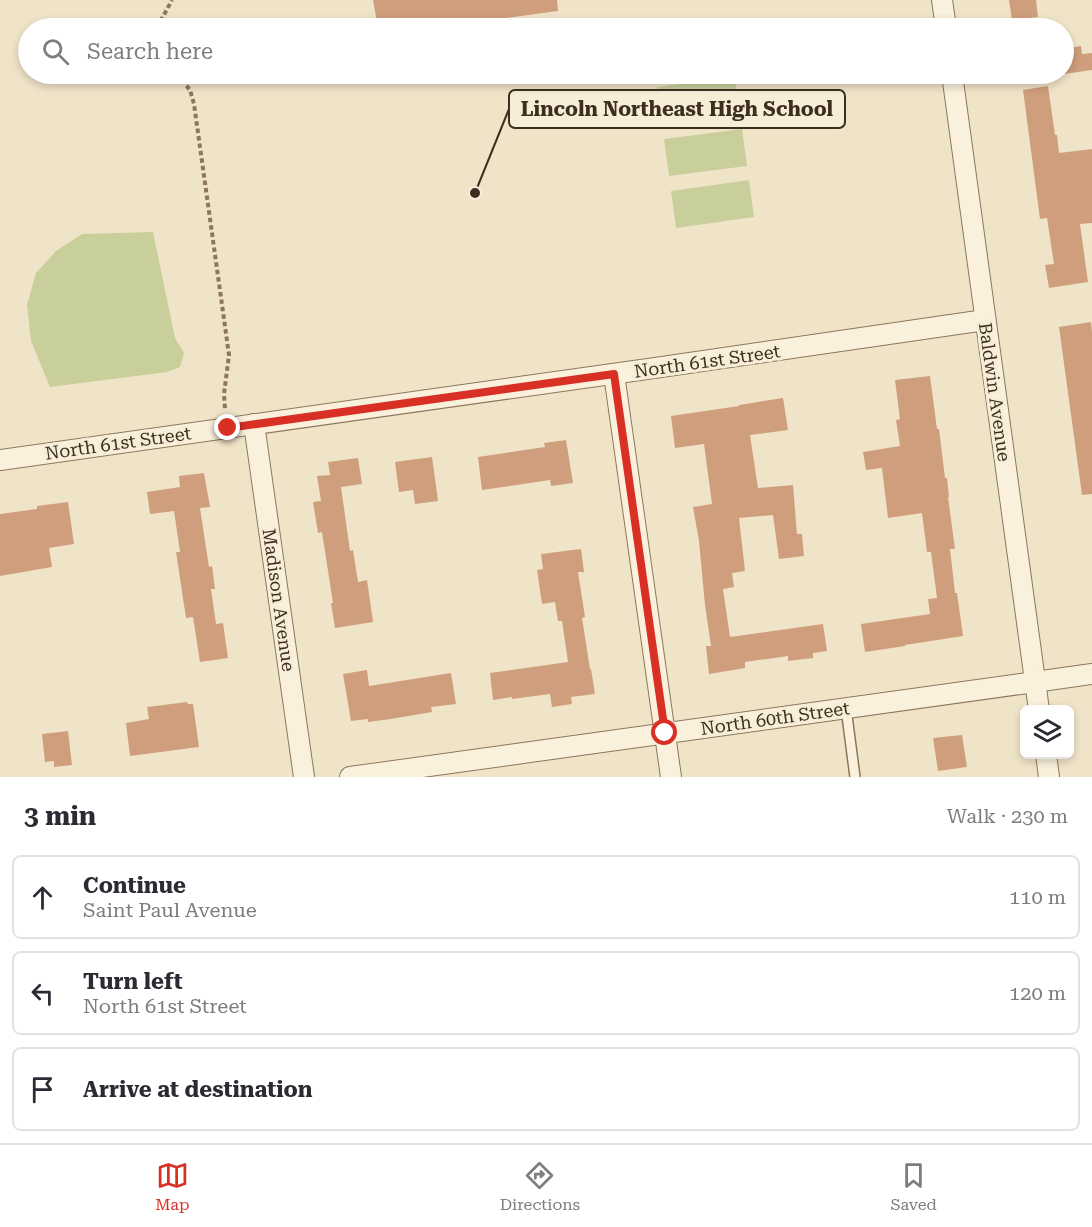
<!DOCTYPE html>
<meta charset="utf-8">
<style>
:root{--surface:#fff;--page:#f7f7f7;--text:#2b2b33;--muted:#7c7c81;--line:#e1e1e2;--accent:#d93025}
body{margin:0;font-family:"Roboto Serif",serif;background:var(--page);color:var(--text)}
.controls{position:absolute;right:18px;bottom:18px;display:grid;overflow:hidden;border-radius:9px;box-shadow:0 3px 9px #0003}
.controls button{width:54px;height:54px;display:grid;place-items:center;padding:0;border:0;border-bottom:2px solid var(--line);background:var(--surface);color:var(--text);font:30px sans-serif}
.stop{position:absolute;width:18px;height:18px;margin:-14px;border:4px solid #d93025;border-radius:50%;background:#fff}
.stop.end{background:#d93025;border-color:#fff;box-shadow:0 2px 6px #0008}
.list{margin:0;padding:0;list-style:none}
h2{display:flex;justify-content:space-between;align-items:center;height:78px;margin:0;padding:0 24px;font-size:26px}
h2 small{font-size:20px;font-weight:400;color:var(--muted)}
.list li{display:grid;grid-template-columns:39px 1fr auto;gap:18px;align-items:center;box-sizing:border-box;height:84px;margin:0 12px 12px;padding:0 12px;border:2px solid var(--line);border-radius:9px}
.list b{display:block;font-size:22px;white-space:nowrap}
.list p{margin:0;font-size:20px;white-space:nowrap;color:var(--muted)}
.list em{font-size:20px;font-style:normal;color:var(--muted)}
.icon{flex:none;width:33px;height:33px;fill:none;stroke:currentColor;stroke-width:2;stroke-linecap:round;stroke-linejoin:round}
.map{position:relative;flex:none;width:1092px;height:777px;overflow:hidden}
.search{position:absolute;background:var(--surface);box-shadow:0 3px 9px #0003;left:18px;right:18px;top:18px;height:66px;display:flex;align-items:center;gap:15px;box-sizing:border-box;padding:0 21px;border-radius:33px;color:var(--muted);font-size:22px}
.sheet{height:366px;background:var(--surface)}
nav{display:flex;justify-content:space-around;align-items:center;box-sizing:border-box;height:84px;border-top:2px solid var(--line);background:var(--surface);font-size:16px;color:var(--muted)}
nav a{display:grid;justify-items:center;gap:3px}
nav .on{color:var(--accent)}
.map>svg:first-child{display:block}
.green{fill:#c9cf9b}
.building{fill:#cf9f7d}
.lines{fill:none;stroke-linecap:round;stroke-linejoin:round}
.lane-casing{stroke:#8d765c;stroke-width:12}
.street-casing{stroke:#8d765c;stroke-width:22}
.path{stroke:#8d765c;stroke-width:4;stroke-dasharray:4.5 3;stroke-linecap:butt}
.lane{stroke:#faf1dc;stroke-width:9}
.street{stroke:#faf1dc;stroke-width:20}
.route{stroke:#d93025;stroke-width:8}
.labels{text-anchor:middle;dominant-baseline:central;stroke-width:6;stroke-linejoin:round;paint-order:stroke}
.street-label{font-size:18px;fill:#3d2e20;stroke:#f7eed8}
.leader{fill:none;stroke:#3d2e20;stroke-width:2}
.callout-dot{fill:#3d2e20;stroke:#f7eed8;stroke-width:2}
.callout{fill:#f7eed8;stroke:#3d2e20;stroke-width:2}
.callout-label{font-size:20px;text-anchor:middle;font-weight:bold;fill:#3d2e20}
</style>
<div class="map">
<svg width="1092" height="777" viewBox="0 0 1092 777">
<rect width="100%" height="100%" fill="#f0e4c8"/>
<!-- green -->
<g class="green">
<polygon points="735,77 740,114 662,124 657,87"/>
<polygon points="742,129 747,166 669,176 664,139"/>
<polygon points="749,180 754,217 676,228 671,191"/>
<polygon points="153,232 175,338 184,353 180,367 167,372 50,387 31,341 27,305 36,273 56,251 82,234"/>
</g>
<!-- building -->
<g class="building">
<polygon points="373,0 557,0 558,11 432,28 378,28"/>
<polygon points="1009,0 1036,0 1038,17 1012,20"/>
<polygon points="1081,46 1082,54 1092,53 1092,70 1064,74 1064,49"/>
<polygon points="1048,86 1055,135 1057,135 1059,153 1092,149 1092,223 1080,224 1088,282 1049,288 1045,265 1054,264 1047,218 1040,219 1023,90"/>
<polygon points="1091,322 1092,332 1092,494 1082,495 1059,327"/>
<polygon points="930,376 937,429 939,429 945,478 947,478 949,497 948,497 955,549 950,549 955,593 957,593 963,636 905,645 905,646 865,652 861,624 930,614 928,599 937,598 931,552 927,552 922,513 888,518 882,468 866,470 863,452 900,446 896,420 900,419 895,380"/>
<polygon points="783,398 788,430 750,435 758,488 793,485 797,534 802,534 804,556 779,559 773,515 739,518 745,571 732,573 734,587 723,589 730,637 823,624 827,651 813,653 813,658 788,661 788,656 745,662 745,668 709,674 706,646 711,646 705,605 699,541 693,507 712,504 704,444 675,448 671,416 739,406 739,405"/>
<polygon points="566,440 573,483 551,486 550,480 482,490 478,457 545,447 544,443"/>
<polygon points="432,457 438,501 415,504 413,490 399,492 395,462"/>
<polygon points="358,458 362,484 341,487 350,551 353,550 358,582 367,580 373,622 335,628 331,603 333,603 322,532 318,533 313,502 321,501 317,476 330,475 328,462"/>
<polygon points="204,473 210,507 200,508 209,567 212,566 215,589 211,589 216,624 223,623 228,658 200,662 193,617 186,618 176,552 180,552 174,511 150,514 147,492 180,487 179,476"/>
<polygon points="68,502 74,544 49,548 52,567 0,576 0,514 37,509 37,506"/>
<polygon points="581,549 584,572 578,572 585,617 582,618 590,669 591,669 595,694 571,697 572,704 552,707 550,694 512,699 512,697 493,700 490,673 568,662 562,621 558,621 555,602 542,604 537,570 543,569 541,554"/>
<polygon points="367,670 369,686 451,673 456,704 431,707 432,712 391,719 368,722 368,719 351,721 343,674"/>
<polygon points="187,702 188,704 193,704 199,747 130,756 126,723 149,719 147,707"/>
<polygon points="68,731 72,765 54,767 54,761 45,762 42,734"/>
<polygon points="962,735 967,767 938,771 933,738"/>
</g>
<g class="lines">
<defs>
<polyline id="lane" points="846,708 855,777"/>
<g id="street">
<polyline points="942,0 946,28"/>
<polyline points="952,74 1039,710"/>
<polyline points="614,374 671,777"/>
<polyline points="254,424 304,777"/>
<path d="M0 460C328 413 657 369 985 320"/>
<polyline points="1046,754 1049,777"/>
<polyline points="350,777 1092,674"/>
</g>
</defs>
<!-- lane casing -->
<use href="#lane" class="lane-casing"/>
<!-- street casing -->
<use href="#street" class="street-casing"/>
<!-- path -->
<g class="path">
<polyline points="160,28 159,24 172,0"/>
<polyline points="177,74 190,90 194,104 229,355 224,394 225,409"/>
</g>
<!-- lane -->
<use href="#lane" class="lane"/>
<!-- street -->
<use href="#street" class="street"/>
</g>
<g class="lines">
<!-- route -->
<polyline class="route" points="228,428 614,374 665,733"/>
</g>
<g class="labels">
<!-- street labels -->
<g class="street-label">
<text transform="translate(707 361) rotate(-8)">North 61st Street</text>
<text transform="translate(995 392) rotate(82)">Baldwin Avenue</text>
<text transform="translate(118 443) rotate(-8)">North 61st Street</text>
<text transform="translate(279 600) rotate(82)">Madison Avenue</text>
<text transform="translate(775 718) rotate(-8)">North 60th Street</text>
</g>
</g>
<!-- callouts -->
<path class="leader" d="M475 193L509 109"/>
<circle class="callout-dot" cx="475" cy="193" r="6"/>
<rect class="callout" x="509" y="90" width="336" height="38" rx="6"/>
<g class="callout-label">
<text x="677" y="116">Lincoln Northeast High School</text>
</g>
</svg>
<div class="controls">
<button><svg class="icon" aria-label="layers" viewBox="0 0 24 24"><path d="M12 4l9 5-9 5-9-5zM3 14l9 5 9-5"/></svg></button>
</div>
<div class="stop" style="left:665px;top:733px"></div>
<div class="stop end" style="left:228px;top:428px"></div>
<div class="search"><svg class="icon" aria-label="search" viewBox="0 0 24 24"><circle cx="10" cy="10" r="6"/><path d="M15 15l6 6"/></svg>Search here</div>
</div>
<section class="sheet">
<h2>3 min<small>Walk · 230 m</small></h2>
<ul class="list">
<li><svg class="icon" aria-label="ahead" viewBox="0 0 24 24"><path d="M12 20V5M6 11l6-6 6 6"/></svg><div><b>Continue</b><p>Saint Paul Avenue</p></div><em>110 m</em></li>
<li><svg class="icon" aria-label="left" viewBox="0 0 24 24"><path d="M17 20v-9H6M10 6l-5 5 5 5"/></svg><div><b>Turn left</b><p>North 61st Street</p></div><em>120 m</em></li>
<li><svg class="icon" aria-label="arrive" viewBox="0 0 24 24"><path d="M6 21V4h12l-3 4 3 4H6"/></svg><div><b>Arrive at destination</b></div></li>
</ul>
</section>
<nav>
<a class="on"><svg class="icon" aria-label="map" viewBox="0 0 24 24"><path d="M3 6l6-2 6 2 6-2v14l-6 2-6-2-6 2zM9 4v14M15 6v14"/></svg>Map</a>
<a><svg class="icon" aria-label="directions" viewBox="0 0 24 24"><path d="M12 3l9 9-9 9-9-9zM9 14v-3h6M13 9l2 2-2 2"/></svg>Directions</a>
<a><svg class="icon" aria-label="saved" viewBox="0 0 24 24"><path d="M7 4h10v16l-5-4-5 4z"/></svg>Saved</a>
</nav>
